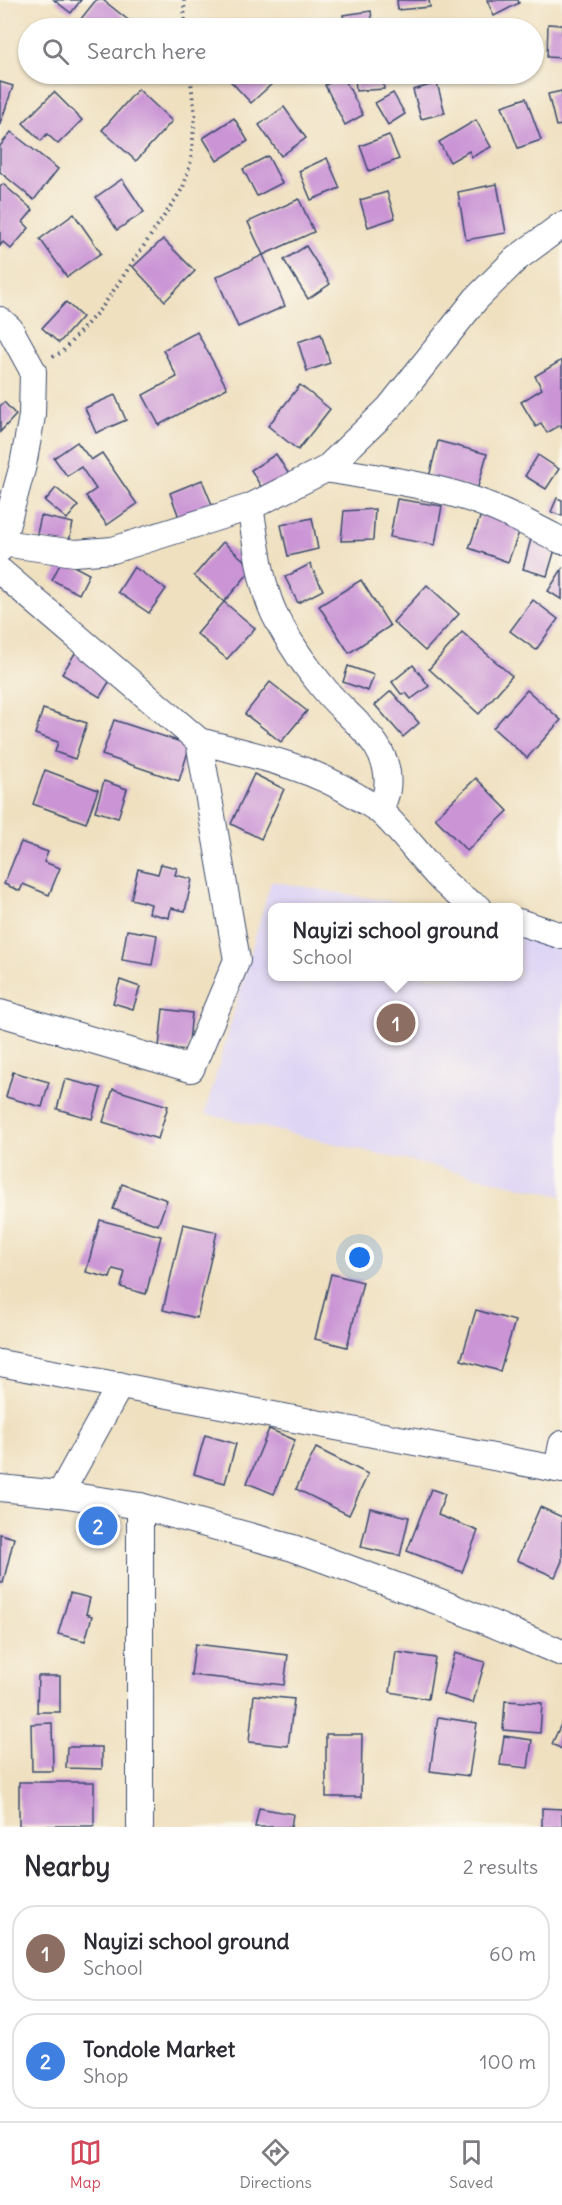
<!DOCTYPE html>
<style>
:root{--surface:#fff;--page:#f7f7f7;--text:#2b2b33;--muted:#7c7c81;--line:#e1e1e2;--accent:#d1495b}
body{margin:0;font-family:Delius,sans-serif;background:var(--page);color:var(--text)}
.you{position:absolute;left:360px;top:1258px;width:21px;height:21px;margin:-15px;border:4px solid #fff;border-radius:50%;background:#1a73e8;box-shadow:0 0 0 9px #1a73e833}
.badge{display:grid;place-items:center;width:39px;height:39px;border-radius:50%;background:var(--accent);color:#fff;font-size:20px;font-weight:700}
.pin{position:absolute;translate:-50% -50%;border:3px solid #fff;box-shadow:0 2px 6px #0006}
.popup{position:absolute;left:268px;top:903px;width:255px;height:78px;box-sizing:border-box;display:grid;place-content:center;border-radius:12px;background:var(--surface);filter:drop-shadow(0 2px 4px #0005);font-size:20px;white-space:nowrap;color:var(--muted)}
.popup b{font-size:22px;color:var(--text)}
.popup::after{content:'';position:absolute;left:50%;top:100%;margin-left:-12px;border:12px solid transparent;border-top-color:var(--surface)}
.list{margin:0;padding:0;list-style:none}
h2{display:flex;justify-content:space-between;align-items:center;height:78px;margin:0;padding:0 24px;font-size:26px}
h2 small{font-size:20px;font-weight:400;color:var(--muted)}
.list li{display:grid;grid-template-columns:39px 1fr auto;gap:18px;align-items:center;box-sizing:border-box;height:96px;margin:0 12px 12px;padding:0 12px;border:2px solid var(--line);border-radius:24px}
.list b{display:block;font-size:22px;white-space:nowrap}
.list p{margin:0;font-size:20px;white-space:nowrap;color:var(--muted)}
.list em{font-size:20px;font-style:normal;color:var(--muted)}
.icon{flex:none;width:33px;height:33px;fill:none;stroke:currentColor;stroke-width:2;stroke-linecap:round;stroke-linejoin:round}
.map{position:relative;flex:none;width:562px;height:1827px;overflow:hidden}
.search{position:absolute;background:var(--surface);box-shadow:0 2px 4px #0004;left:18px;right:18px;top:18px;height:66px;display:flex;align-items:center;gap:15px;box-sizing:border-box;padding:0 21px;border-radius:33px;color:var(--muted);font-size:22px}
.sheet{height:294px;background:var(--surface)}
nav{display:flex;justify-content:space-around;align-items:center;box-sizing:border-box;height:84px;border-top:2px solid var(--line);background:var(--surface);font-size:16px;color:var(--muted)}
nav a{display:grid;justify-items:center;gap:3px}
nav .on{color:var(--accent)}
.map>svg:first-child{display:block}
.built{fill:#ded5f5}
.building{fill:#ca94d5}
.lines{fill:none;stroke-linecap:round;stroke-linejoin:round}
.street-casing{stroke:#3b4a6d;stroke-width:28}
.path{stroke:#3b4a6d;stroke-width:4;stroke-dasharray:1.5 4.5;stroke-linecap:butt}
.street{stroke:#fff;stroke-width:26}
</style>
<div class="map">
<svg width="562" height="1827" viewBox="0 0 562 1827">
<rect width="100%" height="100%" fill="#fbf7ec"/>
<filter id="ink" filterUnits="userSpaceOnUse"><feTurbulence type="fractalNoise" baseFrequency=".0167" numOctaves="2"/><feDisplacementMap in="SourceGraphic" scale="12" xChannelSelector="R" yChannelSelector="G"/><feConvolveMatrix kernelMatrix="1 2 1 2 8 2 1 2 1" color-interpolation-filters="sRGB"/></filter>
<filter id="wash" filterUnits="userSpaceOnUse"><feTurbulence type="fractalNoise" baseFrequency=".008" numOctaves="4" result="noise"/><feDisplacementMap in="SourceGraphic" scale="24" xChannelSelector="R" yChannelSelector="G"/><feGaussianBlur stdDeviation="1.35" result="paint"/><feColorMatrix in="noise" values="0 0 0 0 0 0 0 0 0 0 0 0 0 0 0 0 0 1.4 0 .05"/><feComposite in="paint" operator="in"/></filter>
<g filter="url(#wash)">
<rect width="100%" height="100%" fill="#efe0c0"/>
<!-- built -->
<polygon class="built" points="271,881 421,907 273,908 273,976 519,976 519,925 562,932 562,1196 205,1114"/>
<g id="blocks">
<!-- building -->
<g class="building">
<polygon points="54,0 81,0 71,13"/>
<polygon points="96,0 103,0 132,23 127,28 91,28 80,20"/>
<polygon points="397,0 429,0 430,7 398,10"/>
<polygon points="487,0 518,0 519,3 494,16"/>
<polygon points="371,11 373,28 345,28 343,15"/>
<polygon points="548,24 562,25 562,58 547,57"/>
<polygon points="224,74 267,74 274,82 251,103"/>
<polygon points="355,74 383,74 384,89 356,91"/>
<polygon points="474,74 496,74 497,79 475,81"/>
<polygon points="343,76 363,115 345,125 325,85"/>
<polygon points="0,82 13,86 0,125"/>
<polygon points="437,83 445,113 421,119 413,90"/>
<polygon points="138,89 172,121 136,161 102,130"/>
<polygon points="562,91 562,125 556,126 548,94"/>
<polygon points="54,92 82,120 58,144 47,134 41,141 23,123"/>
<polygon points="393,93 405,114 388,125 375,103"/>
<polygon points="526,98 541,140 518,148 502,106"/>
<polygon points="284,107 306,138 281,156 259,125"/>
<polygon points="234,118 248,141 217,161 203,138"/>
<polygon points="476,120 491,147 472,157 469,151 450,162 439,142"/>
<polygon points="11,132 58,169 34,200 0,172 0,146"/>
<polygon points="389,135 399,159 369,171 360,146"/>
<polygon points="268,156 282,183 257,196 243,169"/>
<polygon points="327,158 340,188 311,200 299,171"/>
<polygon points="122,179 144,212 117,230 96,197"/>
<polygon points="3,184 33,210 23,222 29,228 11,249 3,242 0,246 0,187"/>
<polygon points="497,184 506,233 466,240 458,192"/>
<polygon points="387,192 395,218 368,227 360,200"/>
<polygon points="299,199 314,232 263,255 285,306 238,327 216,277 263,255 248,222"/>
<polygon points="74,214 101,253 67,277 40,239"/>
<polygon points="163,239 195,271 165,301 133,267"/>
<polygon points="306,246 330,284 308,299 284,260"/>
<polygon points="66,302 82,317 59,343 42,328"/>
<polygon points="197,332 227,388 159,425 143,395 177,377 163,350"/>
<polygon points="321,334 330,363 307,371 298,342"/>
<polygon points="562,360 562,429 560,425 547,433 541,423 536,427 521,402 542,389 535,376"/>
<polygon points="300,385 330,409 298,450 268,426"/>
<polygon points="115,395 126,420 96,433 85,408"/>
<polygon points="4,402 16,415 0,432 0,406"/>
<polygon points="438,441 487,454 477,490 429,477"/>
<polygon points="77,442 91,460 102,453 137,504 107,525 86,496 96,489 81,467 67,476 54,458"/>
<polygon points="276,454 290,476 264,492 251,470"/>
<polygon points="538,455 559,469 546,489 525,476"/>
<polygon points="202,480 213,507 180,520 170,493"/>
<polygon points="56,488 78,506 67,519 45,501"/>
<polygon points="557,498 562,500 562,516 551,512"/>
<polygon points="397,499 442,506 435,545 390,537"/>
<polygon points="375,509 373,540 341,541 344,511"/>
<polygon points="482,512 521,527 508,562 469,548"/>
<polygon points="41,516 73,523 68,546 36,538"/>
<polygon points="312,518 318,549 288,556 281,525"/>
<polygon points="531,539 556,546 547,576 523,569"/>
<polygon points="223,542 253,568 224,602 194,576"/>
<polygon points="62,560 89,574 79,594 52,580"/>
<polygon points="310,564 323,590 298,603 285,577"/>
<polygon points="134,567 166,589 149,613 118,592"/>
<polygon points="562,569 562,600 548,591"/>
<polygon points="361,580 390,626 349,653 319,606"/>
<polygon points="427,585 459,614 425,651 393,622"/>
<polygon points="533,600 558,619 536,650 510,631"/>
<polygon points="224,602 255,628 227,659 197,634"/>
<polygon points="462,632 512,676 479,714 429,669"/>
<polygon points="77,650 115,672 100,697 62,674"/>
<polygon points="413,665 429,686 411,699 406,693 401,694 392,682"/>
<polygon points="348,666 374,675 368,691 343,682"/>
<polygon points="270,682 307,711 281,742 245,714"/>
<polygon points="527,690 561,720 527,758 493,728"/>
<polygon points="391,691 419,723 403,737 375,705"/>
<polygon points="43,709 87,723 75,759 55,752 58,742 35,734"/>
<polygon points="114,720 190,745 179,781 102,755"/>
<polygon points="45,770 98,790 86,823 33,804"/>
<polygon points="254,774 284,789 261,839 231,824"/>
<polygon points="476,778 508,811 467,851 435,818"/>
<polygon points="104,781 127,789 118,818 95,811"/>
<polygon points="21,842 48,852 44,862 60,868 49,895 23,884 20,891 4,884"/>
<polygon points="161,864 177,868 175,875 192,879 185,911 171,908 169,918 149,913 151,904 131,899 138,869 158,874"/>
<polygon points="127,930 157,935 152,965 122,960"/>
<polygon points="120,980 140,987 133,1009 113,1003"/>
<polygon points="163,1009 192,1013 188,1050 159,1047"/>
<polygon points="13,1072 49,1082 42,1107 6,1097"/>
<polygon points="65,1079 101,1088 92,1119 57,1109"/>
<polygon points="113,1089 168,1106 158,1139 103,1122"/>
<polygon points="122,1184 167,1200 158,1225 113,1209"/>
<polygon points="100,1220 161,1236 146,1294 121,1287 125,1272 113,1269 110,1278 86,1272"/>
<polygon points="183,1224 217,1232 197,1318 163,1310"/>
<polygon points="331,1274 363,1282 347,1347 315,1339"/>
<polygon points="476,1310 515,1321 500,1371 461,1360"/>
<polygon points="269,1429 295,1440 274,1494 247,1483"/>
<polygon points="205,1435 236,1444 225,1483 194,1474"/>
<polygon points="316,1448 368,1474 349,1515 296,1489"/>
<polygon points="431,1489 445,1494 438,1515 478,1531 462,1572 407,1551"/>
<polygon points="540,1507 562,1517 562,1561 555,1577 517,1560"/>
<polygon points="370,1508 409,1517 400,1556 361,1547"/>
<polygon points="0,1534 14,1538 3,1583 0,1583"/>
<polygon points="70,1593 90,1598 86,1614 92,1616 85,1641 58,1634"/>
<polygon points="195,1644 288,1655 284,1685 191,1675"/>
<polygon points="396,1652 435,1658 428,1699 390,1692"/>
<polygon points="455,1653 485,1662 473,1703 443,1694"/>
<polygon points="38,1676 60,1676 60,1712 37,1712"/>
<polygon points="254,1695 294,1699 288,1746 249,1742"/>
<polygon points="505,1701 542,1703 540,1733 503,1730"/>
<polygon points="438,1717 477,1723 469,1776 430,1771"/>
<polygon points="562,1722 562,1749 552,1744"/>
<polygon points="52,1723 53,1771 32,1771 31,1724"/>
<polygon points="326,1734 362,1734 361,1797 326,1797"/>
<polygon points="504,1736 532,1740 528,1768 500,1765"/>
<polygon points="67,1747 102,1747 102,1769 66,1768"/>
<rect x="19" y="1782" width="75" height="44"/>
<polygon points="259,1808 293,1814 291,1827 255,1827"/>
<polygon points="542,1808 562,1809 562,1827 542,1827"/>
</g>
</g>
</g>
<g filter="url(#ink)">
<use href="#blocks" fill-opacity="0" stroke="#3b4a6d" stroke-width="1.5"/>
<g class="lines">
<defs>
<g id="street">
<polyline points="0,320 10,329 33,371 32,416 23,465 0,549"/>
<path d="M326 469C376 478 427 484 474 500 505 511 533 526 562 541"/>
<path d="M250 507C257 545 260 590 279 623 292 647 309 671 326 691 351 721 393 745 387 789 386 797 382 804 380 811"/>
<polyline points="2,543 75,553 113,550 250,507 326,469 389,408 476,299 516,259 562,225"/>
<polyline points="0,571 199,741 237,960 191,1069 0,1013"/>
<path d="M199 741C254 755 309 766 358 797 365 802 374 806 381 812 414 842 437 887 479 908"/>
<polyline points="519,922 562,936"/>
<polyline points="0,1363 562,1470"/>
<polyline points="557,1469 562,1444"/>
<polyline points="0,1488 60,1494 140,1506 293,1548 440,1602 562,1653"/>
<polyline points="60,1494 120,1385"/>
<polyline points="140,1506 140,1827"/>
</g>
</defs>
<!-- street casing -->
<use href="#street" class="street-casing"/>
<!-- path -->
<g class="path">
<polyline points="184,0 185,28"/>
<polyline points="53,357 62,352 103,306 183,188 191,161 195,115 190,74"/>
</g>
<!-- street -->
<use href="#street" class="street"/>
</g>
</g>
</svg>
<div class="you"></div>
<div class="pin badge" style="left:396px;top:1023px;background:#8d6e63">1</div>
<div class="popup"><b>Nayizi school ground</b>School</div>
<div class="pin badge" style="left:98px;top:1526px;background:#3f7fe0">2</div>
<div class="search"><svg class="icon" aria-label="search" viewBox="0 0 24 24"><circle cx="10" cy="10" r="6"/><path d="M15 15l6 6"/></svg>Search here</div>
</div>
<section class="sheet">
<h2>Nearby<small>2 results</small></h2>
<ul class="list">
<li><span class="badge" style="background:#8d6e63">1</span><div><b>Nayizi school ground</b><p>School</p></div><em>60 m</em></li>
<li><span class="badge" style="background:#3f7fe0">2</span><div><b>Tondole Market</b><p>Shop</p></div><em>100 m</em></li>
</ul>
</section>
<nav>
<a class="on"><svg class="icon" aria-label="map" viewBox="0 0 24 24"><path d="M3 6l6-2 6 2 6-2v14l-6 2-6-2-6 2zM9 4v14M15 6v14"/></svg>Map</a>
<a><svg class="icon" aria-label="directions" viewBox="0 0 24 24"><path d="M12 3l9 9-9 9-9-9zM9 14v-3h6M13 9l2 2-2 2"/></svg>Directions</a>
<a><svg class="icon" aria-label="saved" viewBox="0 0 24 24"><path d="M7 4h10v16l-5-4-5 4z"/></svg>Saved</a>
</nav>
